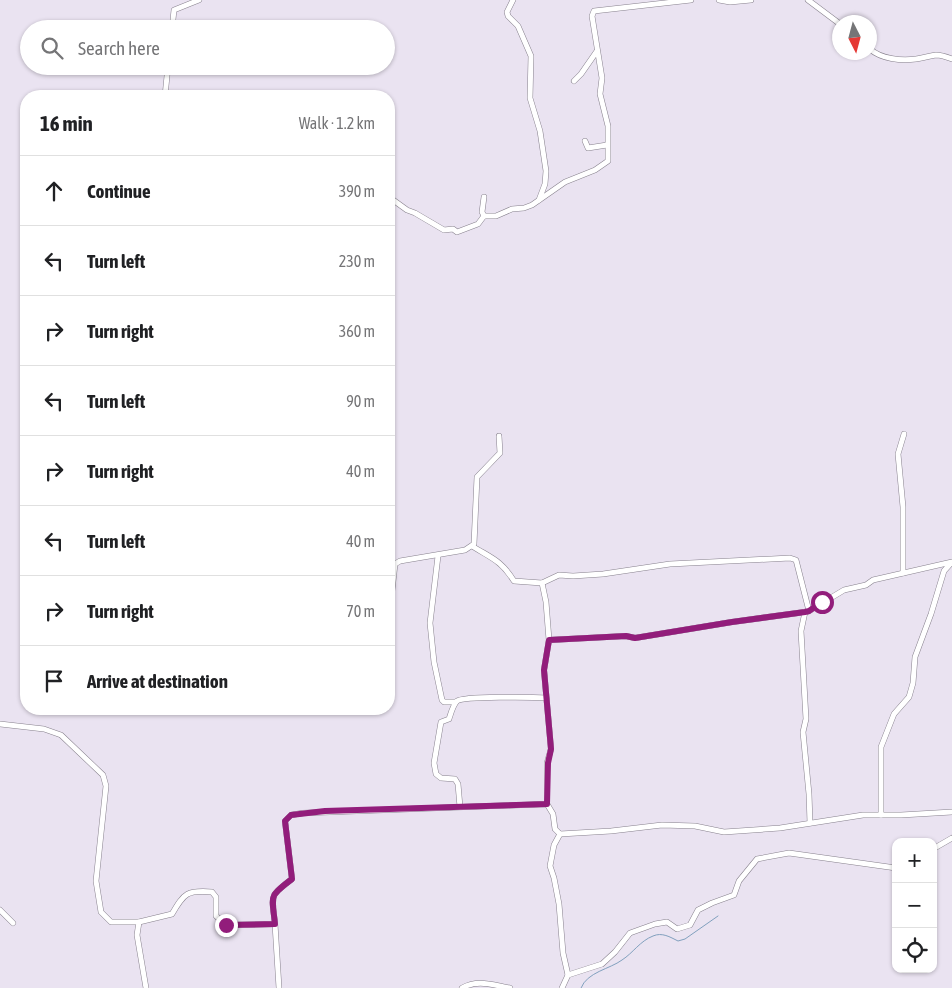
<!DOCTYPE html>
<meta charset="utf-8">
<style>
:root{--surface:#fff;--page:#f2f2f2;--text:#202124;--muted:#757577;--line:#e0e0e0}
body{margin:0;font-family:"Asap Condensed",sans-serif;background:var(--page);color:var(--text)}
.controls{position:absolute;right:15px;bottom:15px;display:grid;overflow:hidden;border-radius:10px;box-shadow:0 1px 4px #0004}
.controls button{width:45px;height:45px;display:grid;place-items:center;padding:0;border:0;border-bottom:1px solid var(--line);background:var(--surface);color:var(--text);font:25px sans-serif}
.compass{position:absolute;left:832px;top:15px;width:45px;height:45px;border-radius:50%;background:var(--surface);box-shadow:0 1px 4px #0004;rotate:174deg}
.stop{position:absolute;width:15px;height:15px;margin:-11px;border:4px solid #921d7b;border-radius:50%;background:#fff}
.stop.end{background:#921d7b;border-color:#fff;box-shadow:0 1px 5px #0008}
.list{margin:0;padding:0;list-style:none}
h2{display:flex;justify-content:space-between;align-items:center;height:65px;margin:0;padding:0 20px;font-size:21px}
h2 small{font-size:16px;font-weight:400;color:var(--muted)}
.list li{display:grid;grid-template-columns:32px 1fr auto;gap:15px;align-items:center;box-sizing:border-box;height:70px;padding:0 20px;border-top:1px solid var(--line)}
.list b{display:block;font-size:19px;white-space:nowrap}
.list em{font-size:16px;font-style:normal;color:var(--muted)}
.icon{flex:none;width:28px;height:28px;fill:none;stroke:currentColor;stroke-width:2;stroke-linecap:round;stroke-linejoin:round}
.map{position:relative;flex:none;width:952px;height:988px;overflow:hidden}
.search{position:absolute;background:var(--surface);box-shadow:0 1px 4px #0004;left:20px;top:20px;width:375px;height:55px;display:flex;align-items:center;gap:12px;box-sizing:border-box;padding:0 18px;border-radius:28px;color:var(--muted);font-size:19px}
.panel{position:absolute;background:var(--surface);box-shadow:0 1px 4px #0004;left:20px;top:90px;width:375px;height:625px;border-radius:20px}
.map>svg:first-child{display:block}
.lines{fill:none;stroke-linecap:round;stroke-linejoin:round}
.stream{stroke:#81a0be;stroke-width:1}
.street-casing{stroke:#87818d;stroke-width:6}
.street{stroke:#fff;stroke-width:5}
.route{stroke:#921d7b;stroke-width:6}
</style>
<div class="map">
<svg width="952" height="988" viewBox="0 0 952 988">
<rect width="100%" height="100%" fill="#eae3f1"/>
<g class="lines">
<!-- stream -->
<path class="stream" d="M581 988C587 972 610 969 622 960 633 953 640 941 653 936 662 932 670 937 678 941L685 939 718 916"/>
<defs>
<g id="street">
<polyline points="513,0 507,12 508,16 518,26 531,56 530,98 540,131 546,171 545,184 539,200"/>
<polyline points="719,0 730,2 751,0"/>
<polyline points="808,0 840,24"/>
<polyline points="172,29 174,10 199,0"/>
<path d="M870 49C881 59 901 61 916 59 923 58 929 56 936 55 941 55 947 57 952 59"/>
<polyline points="574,81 581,74 597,51"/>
<polyline points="165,96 168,66"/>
<polyline points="585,141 588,148 607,145"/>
<polyline points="389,197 407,210 415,213 444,230 453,229 457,232 478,224 484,216 482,212 484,197"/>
<polyline points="484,216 496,216 512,209 524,208 532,205 565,182 595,170 608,161 608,126 600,94 602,78 592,16 594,11 691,0"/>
<path d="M472 546C491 558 501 560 514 581L542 583 559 575 573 576 603 574 670 564 790 558 796 560 809 611"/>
<polyline points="438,556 430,623 434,662 442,700 444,702 455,702"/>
<polyline points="903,573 903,507 898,454 904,434"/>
<polyline points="542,583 546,602 549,640 544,670 551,749 547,763 547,804"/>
<polyline points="389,593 392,591 395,564 400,561 465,550 474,544 477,477 500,453 499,436"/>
<polyline points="549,640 626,636 635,638 732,622 805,612"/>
<path d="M0 724 44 729 61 735 103 775 106 786 96 881 101 912 111 922H139L172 914C184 893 187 890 212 892L216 897V916L226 925 275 924C272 895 268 897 292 879L285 821 291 815 303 813 547 804 553 814 555 829 560 834 611 831 662 825 695 826 724 832 780 828 863 815H901L952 812"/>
<path d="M460 807 458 784 455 779 441 778 436 774 434 763 441 722 449 719C451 713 453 705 457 701 463 696 534 697 546 698"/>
<polyline points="881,815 881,747 894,714 909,697 913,683 915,657 931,614 944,571 951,563"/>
<polyline points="810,823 809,794 803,732 806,719 801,631 805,612 809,611 844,590 866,585 873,580 952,562"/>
<polyline points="560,834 554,845 550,866 554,878 559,904 563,953 568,975"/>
<polyline points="933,849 952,838"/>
<polyline points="0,910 13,923"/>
<polyline points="139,922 137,935 146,988"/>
<polyline points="275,924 279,988"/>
<path d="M462 988C478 979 492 985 510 988"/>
<polyline points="562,988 568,975 602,964 615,952 630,933 655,924 667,922 677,929 690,925 698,910 712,903 734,895 739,881 757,859 789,853 896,868"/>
</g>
</defs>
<!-- street casing -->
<use href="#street" class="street-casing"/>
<!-- street -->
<use href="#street" class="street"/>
</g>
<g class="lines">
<!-- route -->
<path class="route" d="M226 925 275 924C272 895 268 897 292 879L285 821 291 815 325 811 547 804 548 763 551 749 544 670 549 640 626 636 635 638 732 622 805 612 809 611 822 602"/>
</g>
</svg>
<div class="controls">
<button>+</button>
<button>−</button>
<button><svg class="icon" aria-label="locate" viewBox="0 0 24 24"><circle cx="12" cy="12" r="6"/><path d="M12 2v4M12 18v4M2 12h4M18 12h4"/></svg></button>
</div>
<svg class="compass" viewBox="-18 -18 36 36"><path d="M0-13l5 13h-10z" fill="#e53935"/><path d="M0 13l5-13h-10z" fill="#757577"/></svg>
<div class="stop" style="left:822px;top:602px"></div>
<div class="stop end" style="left:226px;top:925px"></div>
<div class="search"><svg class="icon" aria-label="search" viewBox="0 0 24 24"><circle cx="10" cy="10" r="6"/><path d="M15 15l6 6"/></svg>Search here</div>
<section class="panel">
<h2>16 min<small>Walk · 1.2 km</small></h2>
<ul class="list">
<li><svg class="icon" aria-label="ahead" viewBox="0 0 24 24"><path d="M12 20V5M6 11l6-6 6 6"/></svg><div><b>Continue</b></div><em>390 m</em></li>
<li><svg class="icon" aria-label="left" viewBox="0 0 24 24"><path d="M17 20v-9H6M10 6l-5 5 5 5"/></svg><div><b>Turn left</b></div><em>230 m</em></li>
<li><svg class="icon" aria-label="right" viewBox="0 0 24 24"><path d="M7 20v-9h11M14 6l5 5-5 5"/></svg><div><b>Turn right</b></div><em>360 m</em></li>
<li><svg class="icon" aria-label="left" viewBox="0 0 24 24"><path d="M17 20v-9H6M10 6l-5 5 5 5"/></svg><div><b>Turn left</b></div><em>90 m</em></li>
<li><svg class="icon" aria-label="right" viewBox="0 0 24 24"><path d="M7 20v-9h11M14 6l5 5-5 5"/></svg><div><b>Turn right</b></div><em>40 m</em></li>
<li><svg class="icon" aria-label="left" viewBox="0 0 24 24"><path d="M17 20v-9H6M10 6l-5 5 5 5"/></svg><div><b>Turn left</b></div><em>40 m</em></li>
<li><svg class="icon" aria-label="right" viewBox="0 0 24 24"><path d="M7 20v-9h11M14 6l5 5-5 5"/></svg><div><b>Turn right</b></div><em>70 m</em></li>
<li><svg class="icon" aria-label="arrive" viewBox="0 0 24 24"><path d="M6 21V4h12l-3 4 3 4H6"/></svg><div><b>Arrive at destination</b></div></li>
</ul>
</section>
</div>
